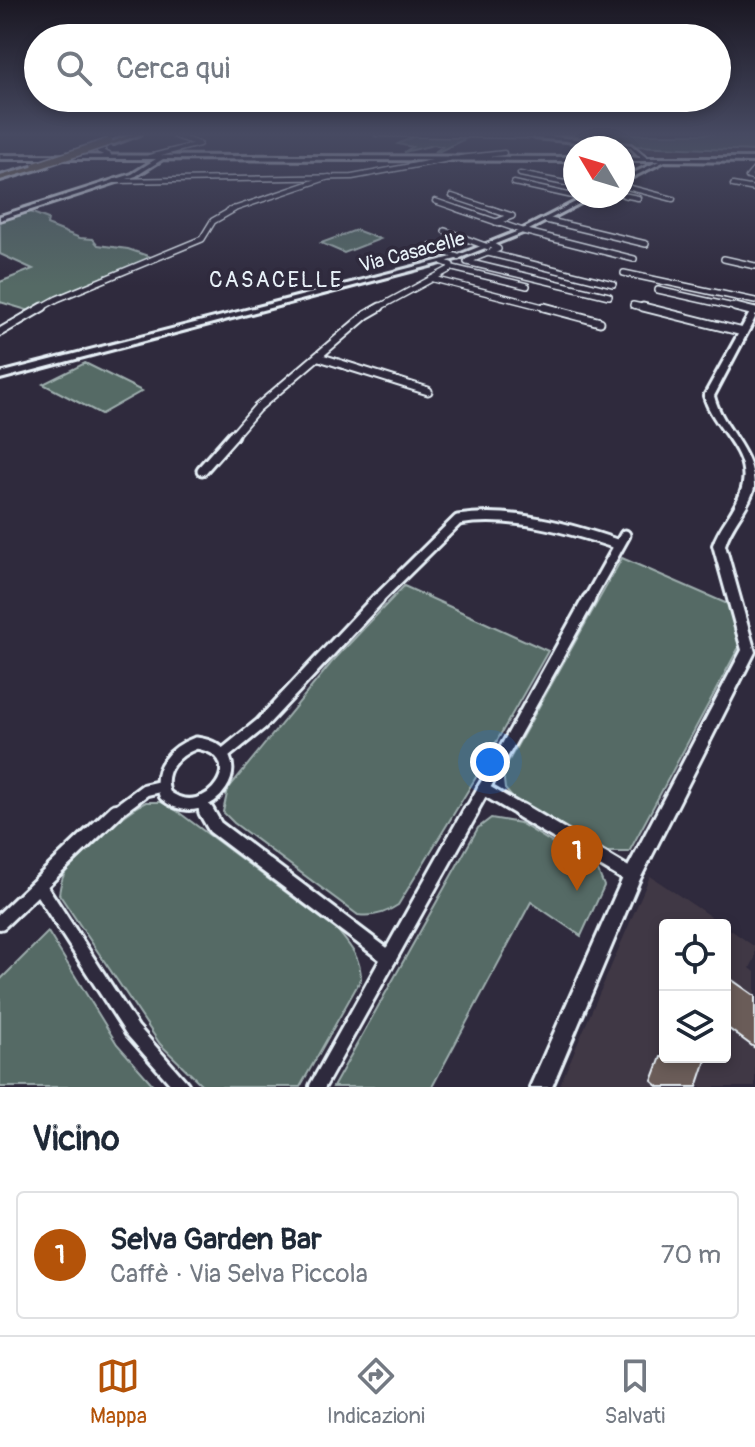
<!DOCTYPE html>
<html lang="it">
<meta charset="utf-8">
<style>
:root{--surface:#fff;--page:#f2f2f3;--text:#1f2937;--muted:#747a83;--line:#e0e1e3;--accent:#b45309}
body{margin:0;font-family:Pangolin,sans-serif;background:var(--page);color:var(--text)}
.controls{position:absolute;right:24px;bottom:24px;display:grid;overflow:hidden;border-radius:8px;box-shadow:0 4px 12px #0003}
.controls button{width:72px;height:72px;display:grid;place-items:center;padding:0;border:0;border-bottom:2px solid var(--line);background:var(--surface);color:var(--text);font:40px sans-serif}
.compass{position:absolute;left:563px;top:136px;width:72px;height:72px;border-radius:50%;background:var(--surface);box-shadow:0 4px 12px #0003;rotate:308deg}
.you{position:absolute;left:490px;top:762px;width:28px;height:28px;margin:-20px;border:6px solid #fff;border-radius:50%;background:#1a73e8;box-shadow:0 0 0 12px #1a73e833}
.badge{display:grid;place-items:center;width:52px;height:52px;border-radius:50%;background:var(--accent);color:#fff;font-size:26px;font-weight:700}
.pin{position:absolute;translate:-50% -66px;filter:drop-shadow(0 2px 4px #0008)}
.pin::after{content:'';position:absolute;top:42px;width:28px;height:24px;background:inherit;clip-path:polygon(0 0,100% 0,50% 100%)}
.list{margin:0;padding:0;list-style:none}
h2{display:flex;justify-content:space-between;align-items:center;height:104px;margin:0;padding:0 32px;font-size:34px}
h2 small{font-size:26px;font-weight:400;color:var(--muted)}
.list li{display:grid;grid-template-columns:52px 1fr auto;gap:24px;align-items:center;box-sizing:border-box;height:128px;margin:0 16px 16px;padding:0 16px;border:2px solid var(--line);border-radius:8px}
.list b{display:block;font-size:30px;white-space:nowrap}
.list p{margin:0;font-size:26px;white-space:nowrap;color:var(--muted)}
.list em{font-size:26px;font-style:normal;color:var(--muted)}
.icon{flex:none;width:44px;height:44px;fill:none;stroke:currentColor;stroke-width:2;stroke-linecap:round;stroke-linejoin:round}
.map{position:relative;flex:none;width:755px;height:1087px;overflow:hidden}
.search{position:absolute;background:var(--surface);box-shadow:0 4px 12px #0003;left:24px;right:24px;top:24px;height:88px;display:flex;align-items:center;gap:20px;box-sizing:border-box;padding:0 28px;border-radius:44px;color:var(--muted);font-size:30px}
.sheet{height:248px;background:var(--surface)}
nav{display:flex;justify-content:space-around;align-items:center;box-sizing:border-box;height:112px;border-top:2px solid var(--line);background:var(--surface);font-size:22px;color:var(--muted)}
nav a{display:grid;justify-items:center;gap:4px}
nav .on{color:var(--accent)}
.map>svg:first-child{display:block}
.built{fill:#413945}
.green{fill:#556a65;stroke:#9eaeae;stroke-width:2}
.building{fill:#6a5b58;stroke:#e8f1f8;stroke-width:2}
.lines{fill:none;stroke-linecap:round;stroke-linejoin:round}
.street-far5-casing{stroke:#e8f1f8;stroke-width:7}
.street-far4-casing{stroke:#e8f1f8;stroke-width:8}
.street-far3-casing{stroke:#e8f1f8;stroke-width:11}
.street-far2-casing{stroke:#e8f1f8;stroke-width:15}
.street-far1-casing{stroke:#e8f1f8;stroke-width:17}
.street-casing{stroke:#e8f1f8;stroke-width:20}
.secondary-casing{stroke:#e8f1f8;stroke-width:6}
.highway-casing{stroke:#e8f1f8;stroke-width:6}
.street-far5{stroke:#2f2a3d;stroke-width:4}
.street-far4{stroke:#2f2a3d;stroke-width:5}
.street-far3{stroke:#2f2a3d;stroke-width:7}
.street-far2{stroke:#2f2a3d;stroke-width:9}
.street-far1{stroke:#2f2a3d;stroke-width:11}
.street{stroke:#2f2a3d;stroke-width:14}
.secondary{fill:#2f2a3d;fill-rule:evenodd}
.highway{fill:#766a54;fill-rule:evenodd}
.highway-bridge-casing{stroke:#e8f1f8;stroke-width:10;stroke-linecap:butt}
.highway-bridge{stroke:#766a54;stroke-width:7}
.labels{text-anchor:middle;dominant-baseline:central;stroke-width:7;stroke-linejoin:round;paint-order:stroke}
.far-street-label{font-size:20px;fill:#e8f1f8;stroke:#2f2a3d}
.far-neighbourhood-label{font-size:22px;letter-spacing:2px;fill:#e8f1f8;stroke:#2f2a3d}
</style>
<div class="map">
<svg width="755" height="1087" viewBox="0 0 755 1087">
<rect width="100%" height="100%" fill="#2f2a3d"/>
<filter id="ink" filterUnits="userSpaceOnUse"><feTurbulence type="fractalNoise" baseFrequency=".0125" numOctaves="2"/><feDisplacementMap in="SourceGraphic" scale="16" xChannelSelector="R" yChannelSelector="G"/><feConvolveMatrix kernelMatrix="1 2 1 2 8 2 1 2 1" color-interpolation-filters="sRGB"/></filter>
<g filter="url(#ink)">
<!-- built -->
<g class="built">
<polygon points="637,147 755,153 755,159 676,159 640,151"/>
<polygon points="650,876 723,925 665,925 665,1057 725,1057 725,926 755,947 755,958 750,968 755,972 755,1087 559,1087"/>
</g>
<!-- green -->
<g class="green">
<polygon points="558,134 755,134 755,151 635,146 603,137 586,140 551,137"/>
<polygon points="415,136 471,136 440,151 436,151 442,147 434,145 404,152 412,147 398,144"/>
<polygon points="30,212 48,219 47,225 80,238 93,239 98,245 128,249 154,258 30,311 0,302 0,282 33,269 0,254 0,220"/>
<polygon points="356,230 380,239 344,253 321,243"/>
<polygon points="85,363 142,391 101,414 43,384"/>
<polygon points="622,558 730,605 739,647 629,852 607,852 516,802 505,789 503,771"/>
<path d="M404 586 548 651 478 774 398 905C385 914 373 917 358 915L234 823 223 812 228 789 332 662Z"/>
<path d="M146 802H161L177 811 338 931C351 947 361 958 361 979L300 1087H204L160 1044 59 894C60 888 61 880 64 875 73 856 127 811 146 802Z"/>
<polygon points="491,818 520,823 598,871 604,886 581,936 531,902 432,1087 333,1087 478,828"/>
<polygon points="48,932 117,1044 155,1087 0,1087 0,980"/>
</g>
<!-- building -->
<g class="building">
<polygon points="725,975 755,996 755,1048 725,1026"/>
<polygon points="661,1057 707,1057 697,1087 659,1087 652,1081"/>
</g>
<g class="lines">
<defs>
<g id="street-far5">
<polyline points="377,134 531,136"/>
<polyline points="102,157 109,155 99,151 103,149"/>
<polyline points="149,157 199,144 175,136 186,134"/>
<polyline points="460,158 504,153"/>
<polyline points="755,169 748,177 755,179"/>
<polyline points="520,174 575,185"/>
<polyline points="115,181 352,177 449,159"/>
<polyline points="514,183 586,199"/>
<polyline points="733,185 755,189"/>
<polyline points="623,186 673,199"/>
<polyline points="623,195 638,198"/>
<polyline points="452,196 497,211"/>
<polyline points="435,201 464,211"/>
<polyline points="228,211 329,177"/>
</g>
<g id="street-far4">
<polyline points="458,209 523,231 634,259"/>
<polyline points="491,209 512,216 496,222"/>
<polyline points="546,220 646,244"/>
<polyline points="445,231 488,247"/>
<polyline points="431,247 458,257"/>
<polyline points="488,253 613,284"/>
<polyline points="724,259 755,266"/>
<polyline points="468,261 498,249 491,245"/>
<polyline points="467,262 609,296"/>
<polyline points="453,268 527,286"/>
<polyline points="624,273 755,301"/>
<polyline points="434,279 551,309"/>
<polyline points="658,290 743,309"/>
<polyline points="633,305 651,309"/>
<polyline points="39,309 57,299 202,239 213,221 234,209"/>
<polyline points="376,309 450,269 451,265 443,262"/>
</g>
<g id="street-far3">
<polyline points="544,307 600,322"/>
<polyline points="643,307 743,332"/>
<polyline points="735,307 755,312"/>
<polyline points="0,332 43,307"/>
<polyline points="319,357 428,391"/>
<polyline points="232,437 257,408 366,315 380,307"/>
</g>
<g id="street-far2">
<polyline points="202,470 233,435"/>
<path d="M376 601 458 520C510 511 570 528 619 545"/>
<polyline points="588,601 625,535"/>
</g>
<g id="street-far1">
<path d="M196 743C261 752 209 831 165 795 155 770 174 751 196 743Z"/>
<polyline points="224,754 261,724 378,599"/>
<polyline points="483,789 524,813"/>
<polyline points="201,802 207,813"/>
<polyline points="114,813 145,790 162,786"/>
<polyline points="470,813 589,599"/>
</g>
<g id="street">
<polyline points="206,811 215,827 389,958"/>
<polyline points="521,811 632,877"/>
<polyline points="39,886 132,1030 182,1087"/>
<polyline points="0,922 116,811"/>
<polyline points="317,1087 471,811"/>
</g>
<g id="secondary">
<polygon points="528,134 631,145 647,158 755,158 755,162 665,161 623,182 623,178 659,161 623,161 623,157 641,158 630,147 535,138"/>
<polygon points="0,155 575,157 575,161 163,159 136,176 0,220 0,216 132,174 156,159 0,159"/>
<polygon points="587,196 594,196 525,232 460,258 0,379 0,373 456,256 521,230"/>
<path d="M752 309H755V318L714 396C722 428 755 451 754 488 749 508 731 524 725 545L755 652 638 883 552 1087H530L626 871 742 650 713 545C720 524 737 509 742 488 752 452 713 429 704 396Z"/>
</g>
<g id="highway">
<polygon points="133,134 141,134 114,144 109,143"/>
<polygon points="46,163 48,166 0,180 0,176"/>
</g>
</defs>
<!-- street-far5 casing -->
<use href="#street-far5" class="street-far5-casing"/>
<!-- street-far4 casing -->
<use href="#street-far4" class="street-far4-casing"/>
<!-- street-far3 casing -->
<use href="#street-far3" class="street-far3-casing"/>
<!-- street-far2 casing -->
<use href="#street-far2" class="street-far2-casing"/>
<!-- street-far1 casing -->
<use href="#street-far1" class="street-far1-casing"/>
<!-- street casing -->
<use href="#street" class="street-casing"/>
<!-- secondary casing -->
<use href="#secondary" class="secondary-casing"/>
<!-- highway casing -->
<use href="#highway" class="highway-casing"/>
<!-- street-far5 -->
<use href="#street-far5" class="street-far5"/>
<!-- street-far4 -->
<use href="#street-far4" class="street-far4"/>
<!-- street-far3 -->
<use href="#street-far3" class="street-far3"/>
<!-- street-far2 -->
<use href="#street-far2" class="street-far2"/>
<!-- street-far1 -->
<use href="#street-far1" class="street-far1"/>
<!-- street -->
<use href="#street" class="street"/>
<!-- secondary -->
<use href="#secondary" class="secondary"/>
<!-- highway -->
<use href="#highway" class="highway"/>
<defs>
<polyline id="highway-bridge" points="36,166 109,142"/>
</defs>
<!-- highway-bridge casing -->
<use href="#highway-bridge" class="highway-bridge-casing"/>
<!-- highway-bridge -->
<use href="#highway-bridge" class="highway-bridge"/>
</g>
</g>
<!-- sky -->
<linearGradient id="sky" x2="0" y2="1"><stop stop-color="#1a1722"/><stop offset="0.47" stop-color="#474a62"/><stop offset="1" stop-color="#474a62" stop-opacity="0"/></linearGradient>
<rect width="755" height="286" fill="url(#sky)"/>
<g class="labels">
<!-- far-street labels -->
<g class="far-street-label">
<text transform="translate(412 252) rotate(-15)">Via Casacelle</text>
</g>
<!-- far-neighbourhood labels -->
<g class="far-neighbourhood-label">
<text x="276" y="280">CASACELLE</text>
</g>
</g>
</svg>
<div class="controls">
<button><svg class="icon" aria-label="locate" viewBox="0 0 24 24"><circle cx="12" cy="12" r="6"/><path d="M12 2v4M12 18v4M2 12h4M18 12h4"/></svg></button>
<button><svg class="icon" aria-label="layers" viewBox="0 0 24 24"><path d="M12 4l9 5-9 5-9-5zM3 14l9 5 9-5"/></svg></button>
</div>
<svg class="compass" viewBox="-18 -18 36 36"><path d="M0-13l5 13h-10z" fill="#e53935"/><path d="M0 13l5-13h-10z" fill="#747a83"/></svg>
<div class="you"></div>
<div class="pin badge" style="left:577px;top:891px">1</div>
<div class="search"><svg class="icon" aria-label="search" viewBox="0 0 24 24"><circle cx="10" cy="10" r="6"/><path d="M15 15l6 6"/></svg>Cerca qui</div>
</div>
<section class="sheet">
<h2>Vicino<small></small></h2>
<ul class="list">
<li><span class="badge">1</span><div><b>Selva Garden Bar</b><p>Caffè · Via Selva Piccola</p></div><em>70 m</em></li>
</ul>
</section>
<nav>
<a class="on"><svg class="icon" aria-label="map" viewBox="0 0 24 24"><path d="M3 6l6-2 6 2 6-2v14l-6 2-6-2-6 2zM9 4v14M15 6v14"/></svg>Mappa</a>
<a><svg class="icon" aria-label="directions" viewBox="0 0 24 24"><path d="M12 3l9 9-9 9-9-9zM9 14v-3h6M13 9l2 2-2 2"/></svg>Indicazioni</a>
<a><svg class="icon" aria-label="saved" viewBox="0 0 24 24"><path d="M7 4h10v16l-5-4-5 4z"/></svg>Salvati</a>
</nav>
